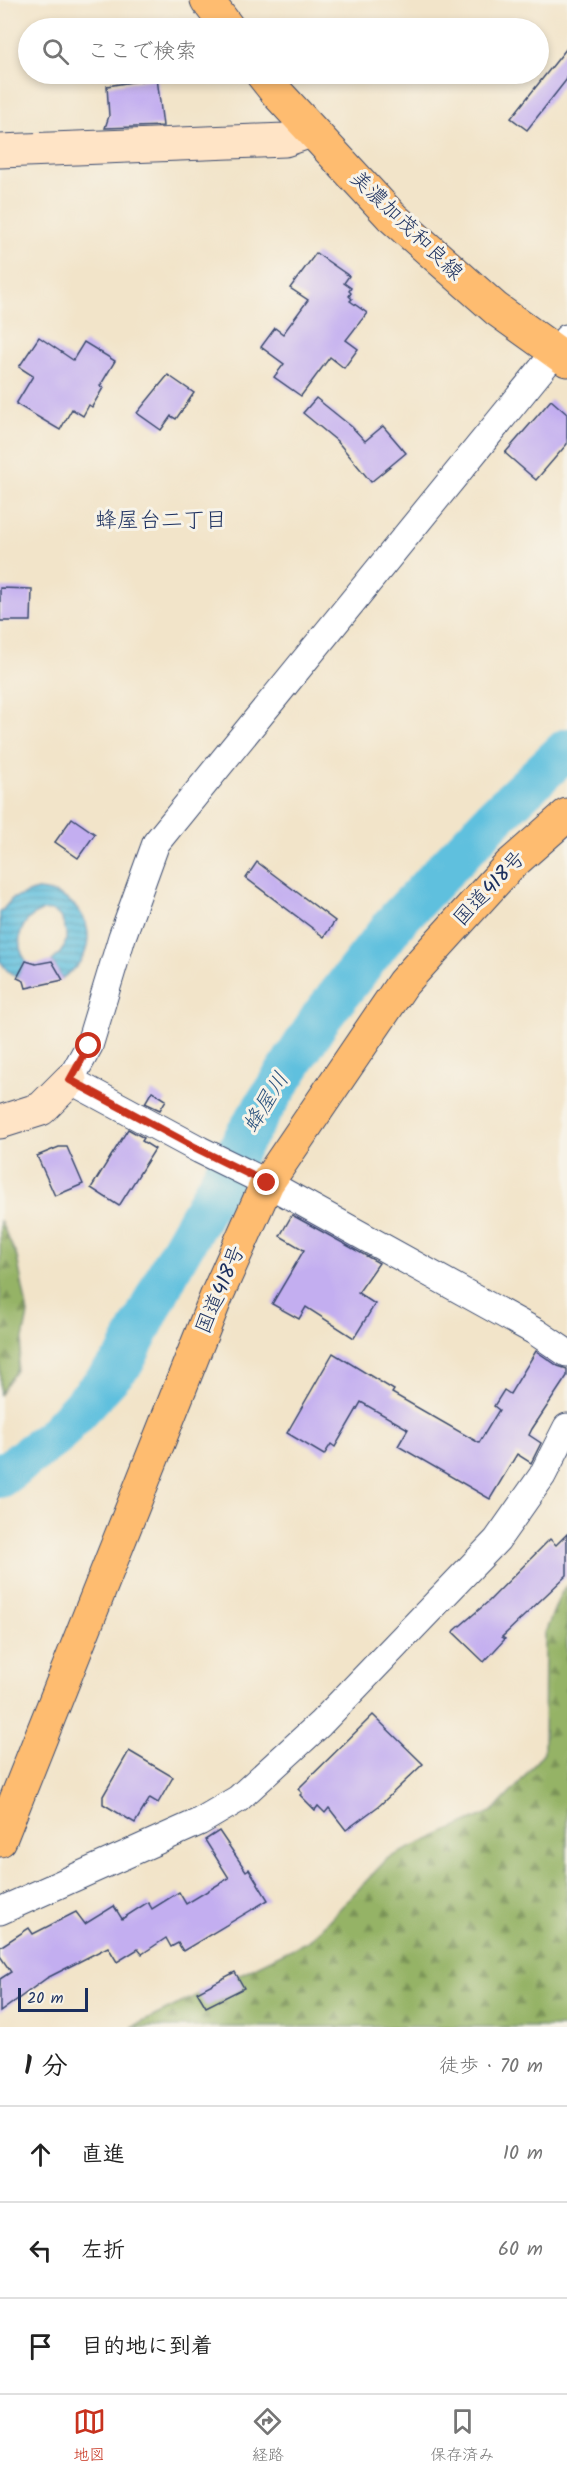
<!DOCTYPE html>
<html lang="ja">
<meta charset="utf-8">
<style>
:root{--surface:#fff;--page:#f6f6f6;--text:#222;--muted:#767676;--line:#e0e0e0;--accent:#c8321e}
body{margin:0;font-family:Kalam,"Klee One",sans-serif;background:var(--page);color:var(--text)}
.scale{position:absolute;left:18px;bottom:15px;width:70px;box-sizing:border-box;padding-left:6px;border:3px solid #1b2f5e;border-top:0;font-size:16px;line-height:21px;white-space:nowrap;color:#1b2f5e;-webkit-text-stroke:4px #f7f3e8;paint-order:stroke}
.stop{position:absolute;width:18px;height:18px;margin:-14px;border:4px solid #c8321e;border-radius:50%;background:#fff}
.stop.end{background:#c8321e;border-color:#fff;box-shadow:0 2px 6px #0008}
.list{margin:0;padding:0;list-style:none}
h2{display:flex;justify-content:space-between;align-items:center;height:78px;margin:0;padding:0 24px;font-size:26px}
h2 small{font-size:20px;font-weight:400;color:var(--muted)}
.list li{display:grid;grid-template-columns:39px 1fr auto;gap:18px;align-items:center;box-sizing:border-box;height:96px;padding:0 24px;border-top:2px solid var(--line)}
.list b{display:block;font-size:22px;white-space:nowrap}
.list em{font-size:20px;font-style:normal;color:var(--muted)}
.icon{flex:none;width:33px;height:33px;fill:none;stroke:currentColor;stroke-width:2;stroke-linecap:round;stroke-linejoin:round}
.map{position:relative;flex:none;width:567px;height:2027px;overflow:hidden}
.search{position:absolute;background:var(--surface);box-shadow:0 3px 9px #0003;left:18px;right:18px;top:18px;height:66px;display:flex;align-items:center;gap:15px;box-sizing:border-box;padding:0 21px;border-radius:33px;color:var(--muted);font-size:22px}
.sheet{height:366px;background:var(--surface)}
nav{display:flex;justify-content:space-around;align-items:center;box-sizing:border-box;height:84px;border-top:2px solid var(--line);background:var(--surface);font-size:16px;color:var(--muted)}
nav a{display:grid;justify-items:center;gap:3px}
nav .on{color:var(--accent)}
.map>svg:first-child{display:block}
.forest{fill:url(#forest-firs);stroke:#587162;stroke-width:1.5}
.water{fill:url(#water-rules);stroke:#3d789e;stroke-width:1.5}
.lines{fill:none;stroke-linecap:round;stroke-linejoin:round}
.river{stroke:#5fc0de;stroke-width:42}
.building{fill:#c3aef0}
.street-casing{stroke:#3b4a6e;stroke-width:29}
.secondary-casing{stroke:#3b4a6e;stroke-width:35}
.primary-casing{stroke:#3b4a6e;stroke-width:35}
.highway-casing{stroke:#3b4a6e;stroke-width:35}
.street{stroke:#fff;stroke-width:27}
.secondary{stroke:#ffe4c6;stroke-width:33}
.primary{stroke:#febc70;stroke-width:33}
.highway{stroke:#febc70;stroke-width:33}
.route{stroke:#c8321e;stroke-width:8}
.labels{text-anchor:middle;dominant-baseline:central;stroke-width:6;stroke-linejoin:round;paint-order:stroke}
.street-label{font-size:21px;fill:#1b2f5e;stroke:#f7f3e8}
.neighbourhood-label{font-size:22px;fill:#1b2f5e;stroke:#f7f3e8}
.water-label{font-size:22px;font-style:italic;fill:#2c537e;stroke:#f7f3e8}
</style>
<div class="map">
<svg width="567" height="2027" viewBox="0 0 567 2027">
<defs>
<pattern id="forest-firs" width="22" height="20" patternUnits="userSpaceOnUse" patternTransform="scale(1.5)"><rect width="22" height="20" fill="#95b366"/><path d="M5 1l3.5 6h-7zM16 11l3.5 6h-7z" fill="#799257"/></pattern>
<pattern id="water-rules" width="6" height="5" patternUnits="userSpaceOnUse" patternTransform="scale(1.5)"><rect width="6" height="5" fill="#5fc0de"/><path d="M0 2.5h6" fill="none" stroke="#4e9cb7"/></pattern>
</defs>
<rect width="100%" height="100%" fill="#f7f3e8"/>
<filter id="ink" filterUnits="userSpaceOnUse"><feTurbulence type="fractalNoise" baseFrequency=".0167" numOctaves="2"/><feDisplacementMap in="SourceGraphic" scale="12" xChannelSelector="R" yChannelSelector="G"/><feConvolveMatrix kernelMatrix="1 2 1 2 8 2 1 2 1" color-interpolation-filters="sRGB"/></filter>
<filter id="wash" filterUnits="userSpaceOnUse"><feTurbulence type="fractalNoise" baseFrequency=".008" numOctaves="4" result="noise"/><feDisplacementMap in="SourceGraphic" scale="24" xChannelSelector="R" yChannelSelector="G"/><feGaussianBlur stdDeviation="1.35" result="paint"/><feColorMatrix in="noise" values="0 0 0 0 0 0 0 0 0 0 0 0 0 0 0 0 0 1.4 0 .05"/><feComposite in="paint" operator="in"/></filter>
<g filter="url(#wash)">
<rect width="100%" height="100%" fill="#f2e4c9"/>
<!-- forest -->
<g class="forest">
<polygon points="0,1220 17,1257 28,1314 17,1369 0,1394"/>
<polygon points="567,1586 567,2027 132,2027 310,1940 388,1858 493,1811 517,1786 544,1752 545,1633 560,1595"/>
</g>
<!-- water -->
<path class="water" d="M37 890C89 893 108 951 62 978L52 961C61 954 67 945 66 934 60 884 0 924 26 961L17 978 7 970 0 961V913L12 899Z"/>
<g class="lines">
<!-- river -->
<polyline class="river" points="0,1477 54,1437 124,1361 171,1267 248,1132 322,1016 398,919 495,817 567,749"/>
</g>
<g id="blocks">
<!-- building -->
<g class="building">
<polygon points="567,48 567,79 527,130 511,118"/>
<polygon points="157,78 163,126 105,128 109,116 107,86"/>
<polygon points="316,253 349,276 344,283 351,288 349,291 351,293 349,296 352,299 350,301 367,313 346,340 358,349 344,368 330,357 301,396 274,377 284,364 261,347 275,328 283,334 308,300 290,288"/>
<polygon points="39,337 73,360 84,342 115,361 100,386 103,388 92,407 89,405 83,416 72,409 60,430 16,404 33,376 19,367"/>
<polygon points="168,375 194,393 176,419 171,416 161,430 137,413"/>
<polygon points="316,398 352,427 365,441 383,426 406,453 371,482 337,441 303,413"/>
<polygon points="551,400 567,414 567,444 536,480 505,453"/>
<polygon points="0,588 32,589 31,621 0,621"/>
<polygon points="72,818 95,834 78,858 55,842"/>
<polygon points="257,862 335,921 324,937 246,878"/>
<polygon points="26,961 36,964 52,961 63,980 26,988 24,981 17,978"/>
<polygon points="152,1091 166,1100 160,1110 145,1103"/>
<polygon points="128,1129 144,1138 142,1141 155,1149 119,1206 91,1188"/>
<polygon points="59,1147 67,1147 83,1184 55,1196 37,1156"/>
<polygon points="292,1215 379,1263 358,1293 375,1304 354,1338 306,1307 299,1319 272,1304 304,1250 280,1236"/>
<polygon points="536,1351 558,1366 567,1369 567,1376 532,1429 529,1435 541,1443 531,1463 517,1454 490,1499 398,1446 408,1429 361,1402 335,1447 331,1444 324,1455 287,1433 333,1353 394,1390 392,1393 479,1443 499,1410 494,1406 504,1390 510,1394"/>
<polygon points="567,1534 567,1575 502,1637 505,1639 484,1662 453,1632 489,1601 550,1539 556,1545"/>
<polygon points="373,1715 423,1764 380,1805 346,1830 329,1808 325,1813 318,1806 315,1810 300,1795 302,1793 298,1789"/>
<polygon points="129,1751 173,1777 158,1803 150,1798 135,1823 103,1804 103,1796"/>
<polygon points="219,1831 246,1871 249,1869 268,1900 183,1951 178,1943 171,1947 166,1938 142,1954 138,1949 117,1962 108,1947 47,1978 0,2012 0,1979 11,1972 0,1956 0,1947 29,1928 33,1934 76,1912 85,1924 114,1906 122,1919 148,1902 152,1909 179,1892 186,1904 229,1878 205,1840"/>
<polygon points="235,1972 244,1988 206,2007 197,1992"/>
</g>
</g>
</g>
<g filter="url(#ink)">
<use href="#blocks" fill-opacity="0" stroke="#3b4a6e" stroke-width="1.5"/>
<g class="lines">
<defs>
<g id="street">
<polyline points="567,338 156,843 122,937 89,1046 70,1080 200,1150 267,1183 536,1332 567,1353"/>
<polyline points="0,1911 199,1822 238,1799 320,1724 497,1540 542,1476 567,1427"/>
</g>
<g id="secondary">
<polyline points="0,151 285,140 311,131"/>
<polyline points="0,1122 41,1109 70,1080"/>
</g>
<g id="primary">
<polyline points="207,0 228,28"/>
<polyline points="262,74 277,93 392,217 496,309 567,360"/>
</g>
<polyline id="highway" points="0,1840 217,1295 267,1183 403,983 509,866 567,815"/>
</defs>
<!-- street casing -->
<use href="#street" class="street-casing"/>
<!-- secondary casing -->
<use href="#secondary" class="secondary-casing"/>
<!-- primary casing -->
<use href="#primary" class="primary-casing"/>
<!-- highway casing -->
<use href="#highway" class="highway-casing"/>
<!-- street -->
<use href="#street" class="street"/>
<!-- secondary -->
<use href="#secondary" class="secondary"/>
<!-- primary -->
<use href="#primary" class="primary"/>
<!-- highway -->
<use href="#highway" class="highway"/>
</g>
</g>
<g class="lines" filter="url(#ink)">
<!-- route -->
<polyline class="route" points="89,1046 70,1080 200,1150 267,1183"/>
</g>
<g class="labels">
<!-- street labels -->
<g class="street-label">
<text transform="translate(406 226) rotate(44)">美濃加茂和良線</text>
<text transform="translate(490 889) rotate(-47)">国道418号</text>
<text transform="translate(221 1290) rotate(-67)">国道418号</text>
</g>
<!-- neighbourhood labels -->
<g class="neighbourhood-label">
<text x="161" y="521">蜂屋台二丁目</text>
</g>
<!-- water labels -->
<g class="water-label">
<text transform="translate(267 1103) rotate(-58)">蜂屋川</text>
</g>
</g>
</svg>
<div class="scale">20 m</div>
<div class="stop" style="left:89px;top:1046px"></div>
<div class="stop end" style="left:267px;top:1183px"></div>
<div class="search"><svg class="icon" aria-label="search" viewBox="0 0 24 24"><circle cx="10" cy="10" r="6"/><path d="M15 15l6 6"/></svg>ここで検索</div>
</div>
<section class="sheet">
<h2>1 分<small>徒歩 · 70 m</small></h2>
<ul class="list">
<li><svg class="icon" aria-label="ahead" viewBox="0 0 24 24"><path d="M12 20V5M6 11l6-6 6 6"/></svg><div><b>直進</b></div><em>10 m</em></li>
<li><svg class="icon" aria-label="left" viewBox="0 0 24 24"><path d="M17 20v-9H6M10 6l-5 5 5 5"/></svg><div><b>左折</b></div><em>60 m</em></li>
<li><svg class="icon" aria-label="arrive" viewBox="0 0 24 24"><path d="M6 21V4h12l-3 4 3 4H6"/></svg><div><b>目的地に到着</b></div></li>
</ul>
</section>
<nav>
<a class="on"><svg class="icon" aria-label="map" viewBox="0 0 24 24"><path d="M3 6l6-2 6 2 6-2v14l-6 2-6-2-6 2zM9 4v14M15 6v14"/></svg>地図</a>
<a><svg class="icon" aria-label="directions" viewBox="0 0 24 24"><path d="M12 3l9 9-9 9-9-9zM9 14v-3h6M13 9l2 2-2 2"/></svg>経路</a>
<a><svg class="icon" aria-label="saved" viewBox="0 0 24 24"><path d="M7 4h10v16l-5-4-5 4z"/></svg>保存済み</a>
</nav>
